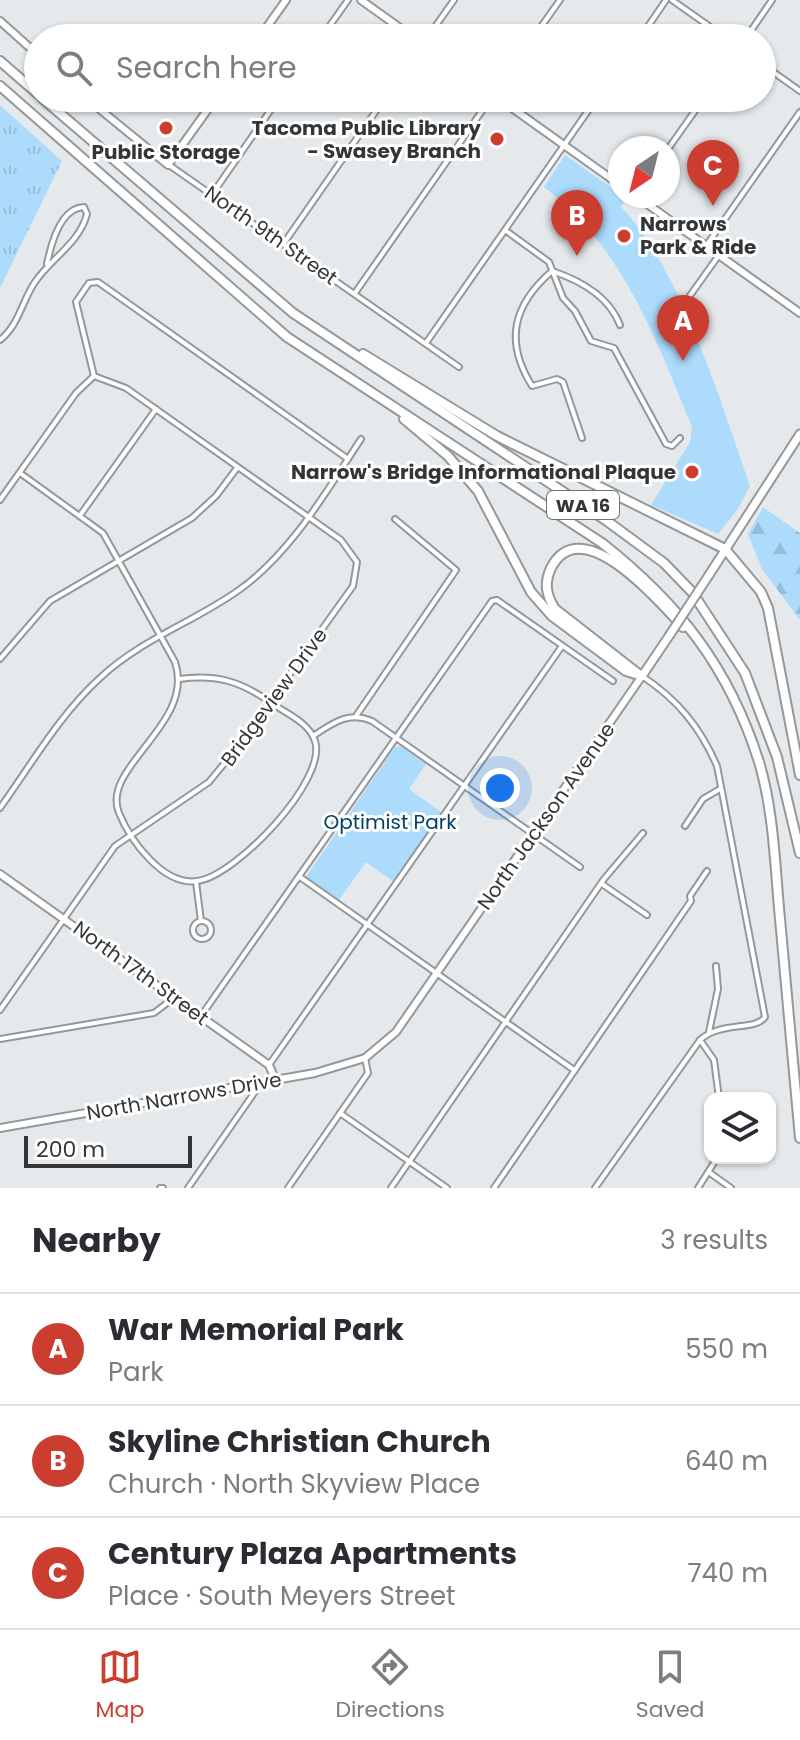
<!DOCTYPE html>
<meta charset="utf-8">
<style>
:root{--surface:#fff;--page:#f2f2f3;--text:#2b2b33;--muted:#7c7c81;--line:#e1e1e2;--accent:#ca3d2f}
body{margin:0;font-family:Poppins,sans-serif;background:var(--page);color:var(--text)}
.controls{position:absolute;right:24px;bottom:24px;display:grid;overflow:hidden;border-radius:16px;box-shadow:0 2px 6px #0004}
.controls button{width:72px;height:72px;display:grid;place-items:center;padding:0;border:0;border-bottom:2px solid var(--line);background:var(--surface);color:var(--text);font:40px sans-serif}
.compass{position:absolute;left:608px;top:136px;width:72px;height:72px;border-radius:50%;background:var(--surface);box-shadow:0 2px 6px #0004;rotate:215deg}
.scale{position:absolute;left:24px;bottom:20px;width:168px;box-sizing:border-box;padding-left:8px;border:4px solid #333536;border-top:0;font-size:22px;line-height:28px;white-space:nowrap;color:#333536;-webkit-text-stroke:6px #fff;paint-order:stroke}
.you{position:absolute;left:500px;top:788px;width:28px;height:28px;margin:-20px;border:6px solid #fff;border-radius:50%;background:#1a73e8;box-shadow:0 0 0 12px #1a73e833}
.badge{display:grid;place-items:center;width:52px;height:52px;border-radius:50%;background:var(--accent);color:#fff;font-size:26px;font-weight:700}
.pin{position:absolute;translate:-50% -66px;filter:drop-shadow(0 2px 4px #0008)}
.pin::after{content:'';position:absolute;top:42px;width:28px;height:24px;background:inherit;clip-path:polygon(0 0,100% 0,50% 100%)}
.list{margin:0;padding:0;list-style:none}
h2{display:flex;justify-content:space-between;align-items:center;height:104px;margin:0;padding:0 32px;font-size:34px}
h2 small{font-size:26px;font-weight:400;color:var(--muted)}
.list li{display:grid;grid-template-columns:52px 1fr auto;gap:24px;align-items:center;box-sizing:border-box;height:112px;padding:0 32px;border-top:2px solid var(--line)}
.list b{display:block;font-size:30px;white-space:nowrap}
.list p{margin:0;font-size:26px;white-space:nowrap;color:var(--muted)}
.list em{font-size:26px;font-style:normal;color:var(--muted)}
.icon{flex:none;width:44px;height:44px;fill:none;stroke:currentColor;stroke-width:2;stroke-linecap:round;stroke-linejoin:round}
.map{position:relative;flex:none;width:800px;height:1188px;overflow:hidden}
.search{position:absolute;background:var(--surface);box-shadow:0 2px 6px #0004;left:24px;right:24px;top:24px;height:88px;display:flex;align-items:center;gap:20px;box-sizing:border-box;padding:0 28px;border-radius:44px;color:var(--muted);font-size:30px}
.sheet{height:440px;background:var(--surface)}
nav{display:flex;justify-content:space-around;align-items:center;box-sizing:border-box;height:112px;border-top:2px solid var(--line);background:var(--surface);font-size:22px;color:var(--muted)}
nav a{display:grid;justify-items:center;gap:4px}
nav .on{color:var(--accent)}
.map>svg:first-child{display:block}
.grass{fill:url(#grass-tufts)}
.forest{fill:url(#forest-firs)}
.park{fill:#acdbfc}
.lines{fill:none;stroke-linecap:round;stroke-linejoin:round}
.street-casing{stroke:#94989a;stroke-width:8}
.secondary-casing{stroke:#94989a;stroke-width:10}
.primary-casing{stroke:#94989a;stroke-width:11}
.highway-casing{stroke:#94989a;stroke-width:12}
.street{stroke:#fff;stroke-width:4}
.secondary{stroke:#fff;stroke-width:6}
.primary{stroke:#fff;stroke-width:7}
.highway{stroke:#fff;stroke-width:8}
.primary-bridge-casing{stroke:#94989a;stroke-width:11;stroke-linecap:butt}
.primary-bridge{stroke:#fff;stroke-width:7}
.poi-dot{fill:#ca3d2f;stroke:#fff;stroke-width:3}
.labels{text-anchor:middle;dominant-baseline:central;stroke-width:6;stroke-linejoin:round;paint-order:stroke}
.shield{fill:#fff;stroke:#707272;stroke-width:2}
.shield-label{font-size:18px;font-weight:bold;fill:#333536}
.poi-label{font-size:20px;font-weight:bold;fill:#333536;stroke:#fff;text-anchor:end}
.street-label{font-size:20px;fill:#333536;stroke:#fff}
.park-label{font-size:20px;fill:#004061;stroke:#fff}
</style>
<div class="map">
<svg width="800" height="1188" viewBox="0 0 800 1188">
<defs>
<pattern id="grass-tufts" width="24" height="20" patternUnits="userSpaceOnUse" patternTransform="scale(2)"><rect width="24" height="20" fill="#acdbfc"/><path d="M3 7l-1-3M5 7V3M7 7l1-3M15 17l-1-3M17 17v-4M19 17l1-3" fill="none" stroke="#94bdd9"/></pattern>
<pattern id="forest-firs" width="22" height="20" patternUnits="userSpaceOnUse" patternTransform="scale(2)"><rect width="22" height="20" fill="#acdbfc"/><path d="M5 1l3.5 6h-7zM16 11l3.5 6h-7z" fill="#94bdd9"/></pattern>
</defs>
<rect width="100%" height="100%" fill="#e5e9ec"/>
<!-- grass -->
<polygon class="grass" points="0,105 62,161 0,288"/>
<!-- forest -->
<polygon class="forest" points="763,507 800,533 800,620 762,569 748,534"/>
<!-- park -->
<g class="park">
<path d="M565 155 626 198 621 207C680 267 722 405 750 486L738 509 718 534 651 505 690 442 692 427C657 341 621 244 544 187Z"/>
<polygon points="401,746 426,764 409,789 442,813 394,882 366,862 339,900 306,877 395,747"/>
</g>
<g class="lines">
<defs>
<g id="street">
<polyline points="672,0 726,38"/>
<polyline points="321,38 348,0"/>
<polyline points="427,38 454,0"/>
<polyline points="533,38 560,0"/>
<polyline points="640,38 666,0"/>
<polyline points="746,38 772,0"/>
<polyline points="762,64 800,91"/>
<polyline points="668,149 704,98"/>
<polyline points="169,165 459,367"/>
<polyline points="213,193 279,98"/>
<polyline points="505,230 549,262 563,298 575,311 591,341 614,348 666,444 672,446 680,438"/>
<polyline points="284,243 385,98"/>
<polyline points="706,246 800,112"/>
<path d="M552 271C513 305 504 341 532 386L557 379 563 382 582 438"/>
<path d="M552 271C579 280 609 296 620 325"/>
<polyline points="355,293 491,98"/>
<polyline points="689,297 719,255"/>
<path d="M0 340C19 325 22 301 35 282 51 258 79 244 87 214L84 207C60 208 51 244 47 264"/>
<polyline points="426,343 597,98"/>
<path d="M20 473 103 533 175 662C196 724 100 767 119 813 130 840 163 886 197 881 235 877 328 780 315 741 309 722 285 713 270 702 240 681 216 674 179 679"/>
<polyline points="0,500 76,393 94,376"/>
<polyline points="81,514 156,409"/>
<polyline points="0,659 50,601 192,518 216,496 237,468"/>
<polyline points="356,716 456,570 395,519"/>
<path d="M313 736C333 723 348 711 372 721L580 867"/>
<path d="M0 808C31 765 60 714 100 678 140 640 194 622 239 590 291 553 326 492 361 439"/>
<polyline points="685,826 703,799 720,789"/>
<polyline points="300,877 574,1070"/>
<polyline points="196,882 201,921"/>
<polyline points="602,884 647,915"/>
<circle cx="202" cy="930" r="9"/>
<polyline points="0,1010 115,846 209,782 237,748 353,586 357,562 341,540 126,388 94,376 76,302 89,283 98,282 348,459"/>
<polyline points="201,1016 492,601 497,600 613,681"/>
<polyline points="709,1032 718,989 716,966"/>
<polyline points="0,1039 154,1013 175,997"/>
<polyline points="700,1040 714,1060 719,1098"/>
<polyline points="269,1065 562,646"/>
<polyline points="340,1113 447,1188"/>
<polyline points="710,1173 731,1188"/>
<polyline points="160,1188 163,1188"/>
<polyline points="188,1188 261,1083"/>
<polyline points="288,1188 368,1073 365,1058"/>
<polyline points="391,1188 604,879 643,833"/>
<polyline points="494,1188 691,901 690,896 707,871"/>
<path d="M595 1188 700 1040C720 1021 756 1031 765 1017L717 766C700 727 678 700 642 676"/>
<polyline points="698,1188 717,1158"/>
</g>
<g id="secondary">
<polyline points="361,0 414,38"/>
<polyline points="0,21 38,55"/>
<polyline points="259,38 286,0"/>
<polyline points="86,98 168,165 216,98"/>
<polyline points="498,98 620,185"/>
<polyline points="636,196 800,313"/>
<polyline points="0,874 269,1065 275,1079"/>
<polyline points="0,1128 315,1073 365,1058 396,1032 642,676"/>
</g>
<g id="primary">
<polyline points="709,575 800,434"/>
<polyline points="642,676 669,636"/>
</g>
<g id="highway">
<polyline points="0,61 38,94"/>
<path d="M0 86 287 337 602 543C679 604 729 667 759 762 774 812 775 867 780 919 787 992 794 1065 800 1138"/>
<polyline points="42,98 293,313 607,521 664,563 692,592 745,673 777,757 800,853"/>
<polyline points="363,354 497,436 725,549 761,592 768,608 800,775"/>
<polyline points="404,419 448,456 478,491 531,592 552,616 626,671 642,676"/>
<path d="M641 676 555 609C546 595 544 583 551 568 581 509 660 602 683 627"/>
</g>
</defs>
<!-- street casing -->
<use href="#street" class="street-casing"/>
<!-- secondary casing -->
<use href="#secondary" class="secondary-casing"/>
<!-- primary casing -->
<use href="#primary" class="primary-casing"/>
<!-- highway casing -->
<use href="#highway" class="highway-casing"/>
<!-- street -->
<use href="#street" class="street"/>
<!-- secondary -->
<use href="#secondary" class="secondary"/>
<!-- primary -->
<use href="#primary" class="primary"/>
<!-- highway -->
<use href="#highway" class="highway"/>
<defs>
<polyline id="primary-bridge" points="669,636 709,575"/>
</defs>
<!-- primary-bridge casing -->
<use href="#primary-bridge" class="primary-bridge-casing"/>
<!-- primary-bridge -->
<use href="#primary-bridge" class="primary-bridge"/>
</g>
<!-- markers -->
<g class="poi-dot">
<circle cx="166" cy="128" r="8"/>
<circle cx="497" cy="139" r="8"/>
<circle cx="624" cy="236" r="8"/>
<circle cx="692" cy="472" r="8"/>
</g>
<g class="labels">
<!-- shield labels -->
<rect class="shield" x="547" y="491" width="72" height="28" rx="6"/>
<g class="shield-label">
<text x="583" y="505">WA 16</text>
</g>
<!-- poi labels -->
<g class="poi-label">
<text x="481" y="128">Tacoma Public Library<tspan x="481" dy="23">- Swasey Branch</tspan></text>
<text x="166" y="152" text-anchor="middle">Public Storage</text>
<text x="640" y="224" text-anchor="start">Narrows<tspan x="640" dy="23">Park &amp; Ride</tspan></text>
<text x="676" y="472">Narrow's Bridge Informational Plaque</text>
</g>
<!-- street labels -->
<g class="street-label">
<text transform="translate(271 235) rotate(35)">North 9th Street</text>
<text transform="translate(274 697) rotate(-54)">Bridgeview Drive</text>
<text transform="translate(546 816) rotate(-55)">North Jackson Avenue</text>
<text transform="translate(141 973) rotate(36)">North 17th Street</text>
<text transform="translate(184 1096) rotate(-10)">North Narrows Drive</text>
</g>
<!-- park labels -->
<g class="park-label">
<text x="390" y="822">Optimist Park</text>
</g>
</g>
</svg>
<div class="controls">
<button><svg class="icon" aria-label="layers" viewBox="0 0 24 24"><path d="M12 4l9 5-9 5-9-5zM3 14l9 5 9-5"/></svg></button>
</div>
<svg class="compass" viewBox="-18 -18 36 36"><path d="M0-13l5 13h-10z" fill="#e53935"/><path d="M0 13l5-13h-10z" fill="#7c7c81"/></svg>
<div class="scale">200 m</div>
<div class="you"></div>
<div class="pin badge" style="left:683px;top:361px">A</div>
<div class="pin badge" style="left:577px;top:256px">B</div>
<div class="pin badge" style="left:713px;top:206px">C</div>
<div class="search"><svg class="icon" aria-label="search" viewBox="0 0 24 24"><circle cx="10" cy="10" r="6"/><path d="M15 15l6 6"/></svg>Search here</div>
</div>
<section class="sheet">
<h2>Nearby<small>3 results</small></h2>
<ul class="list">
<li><span class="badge">A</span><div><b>War Memorial Park</b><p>Park</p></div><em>550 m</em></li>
<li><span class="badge">B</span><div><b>Skyline Christian Church</b><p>Church · North Skyview Place</p></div><em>640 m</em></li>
<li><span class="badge">C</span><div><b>Century Plaza Apartments</b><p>Place · South Meyers Street</p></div><em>740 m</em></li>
</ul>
</section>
<nav>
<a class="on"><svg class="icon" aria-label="map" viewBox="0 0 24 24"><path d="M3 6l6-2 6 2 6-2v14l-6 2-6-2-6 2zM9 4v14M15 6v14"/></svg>Map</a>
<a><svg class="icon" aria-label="directions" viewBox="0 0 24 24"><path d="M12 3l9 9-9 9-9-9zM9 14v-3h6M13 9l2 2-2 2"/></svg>Directions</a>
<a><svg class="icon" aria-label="saved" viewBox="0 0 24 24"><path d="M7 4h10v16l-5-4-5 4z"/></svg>Saved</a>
</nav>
